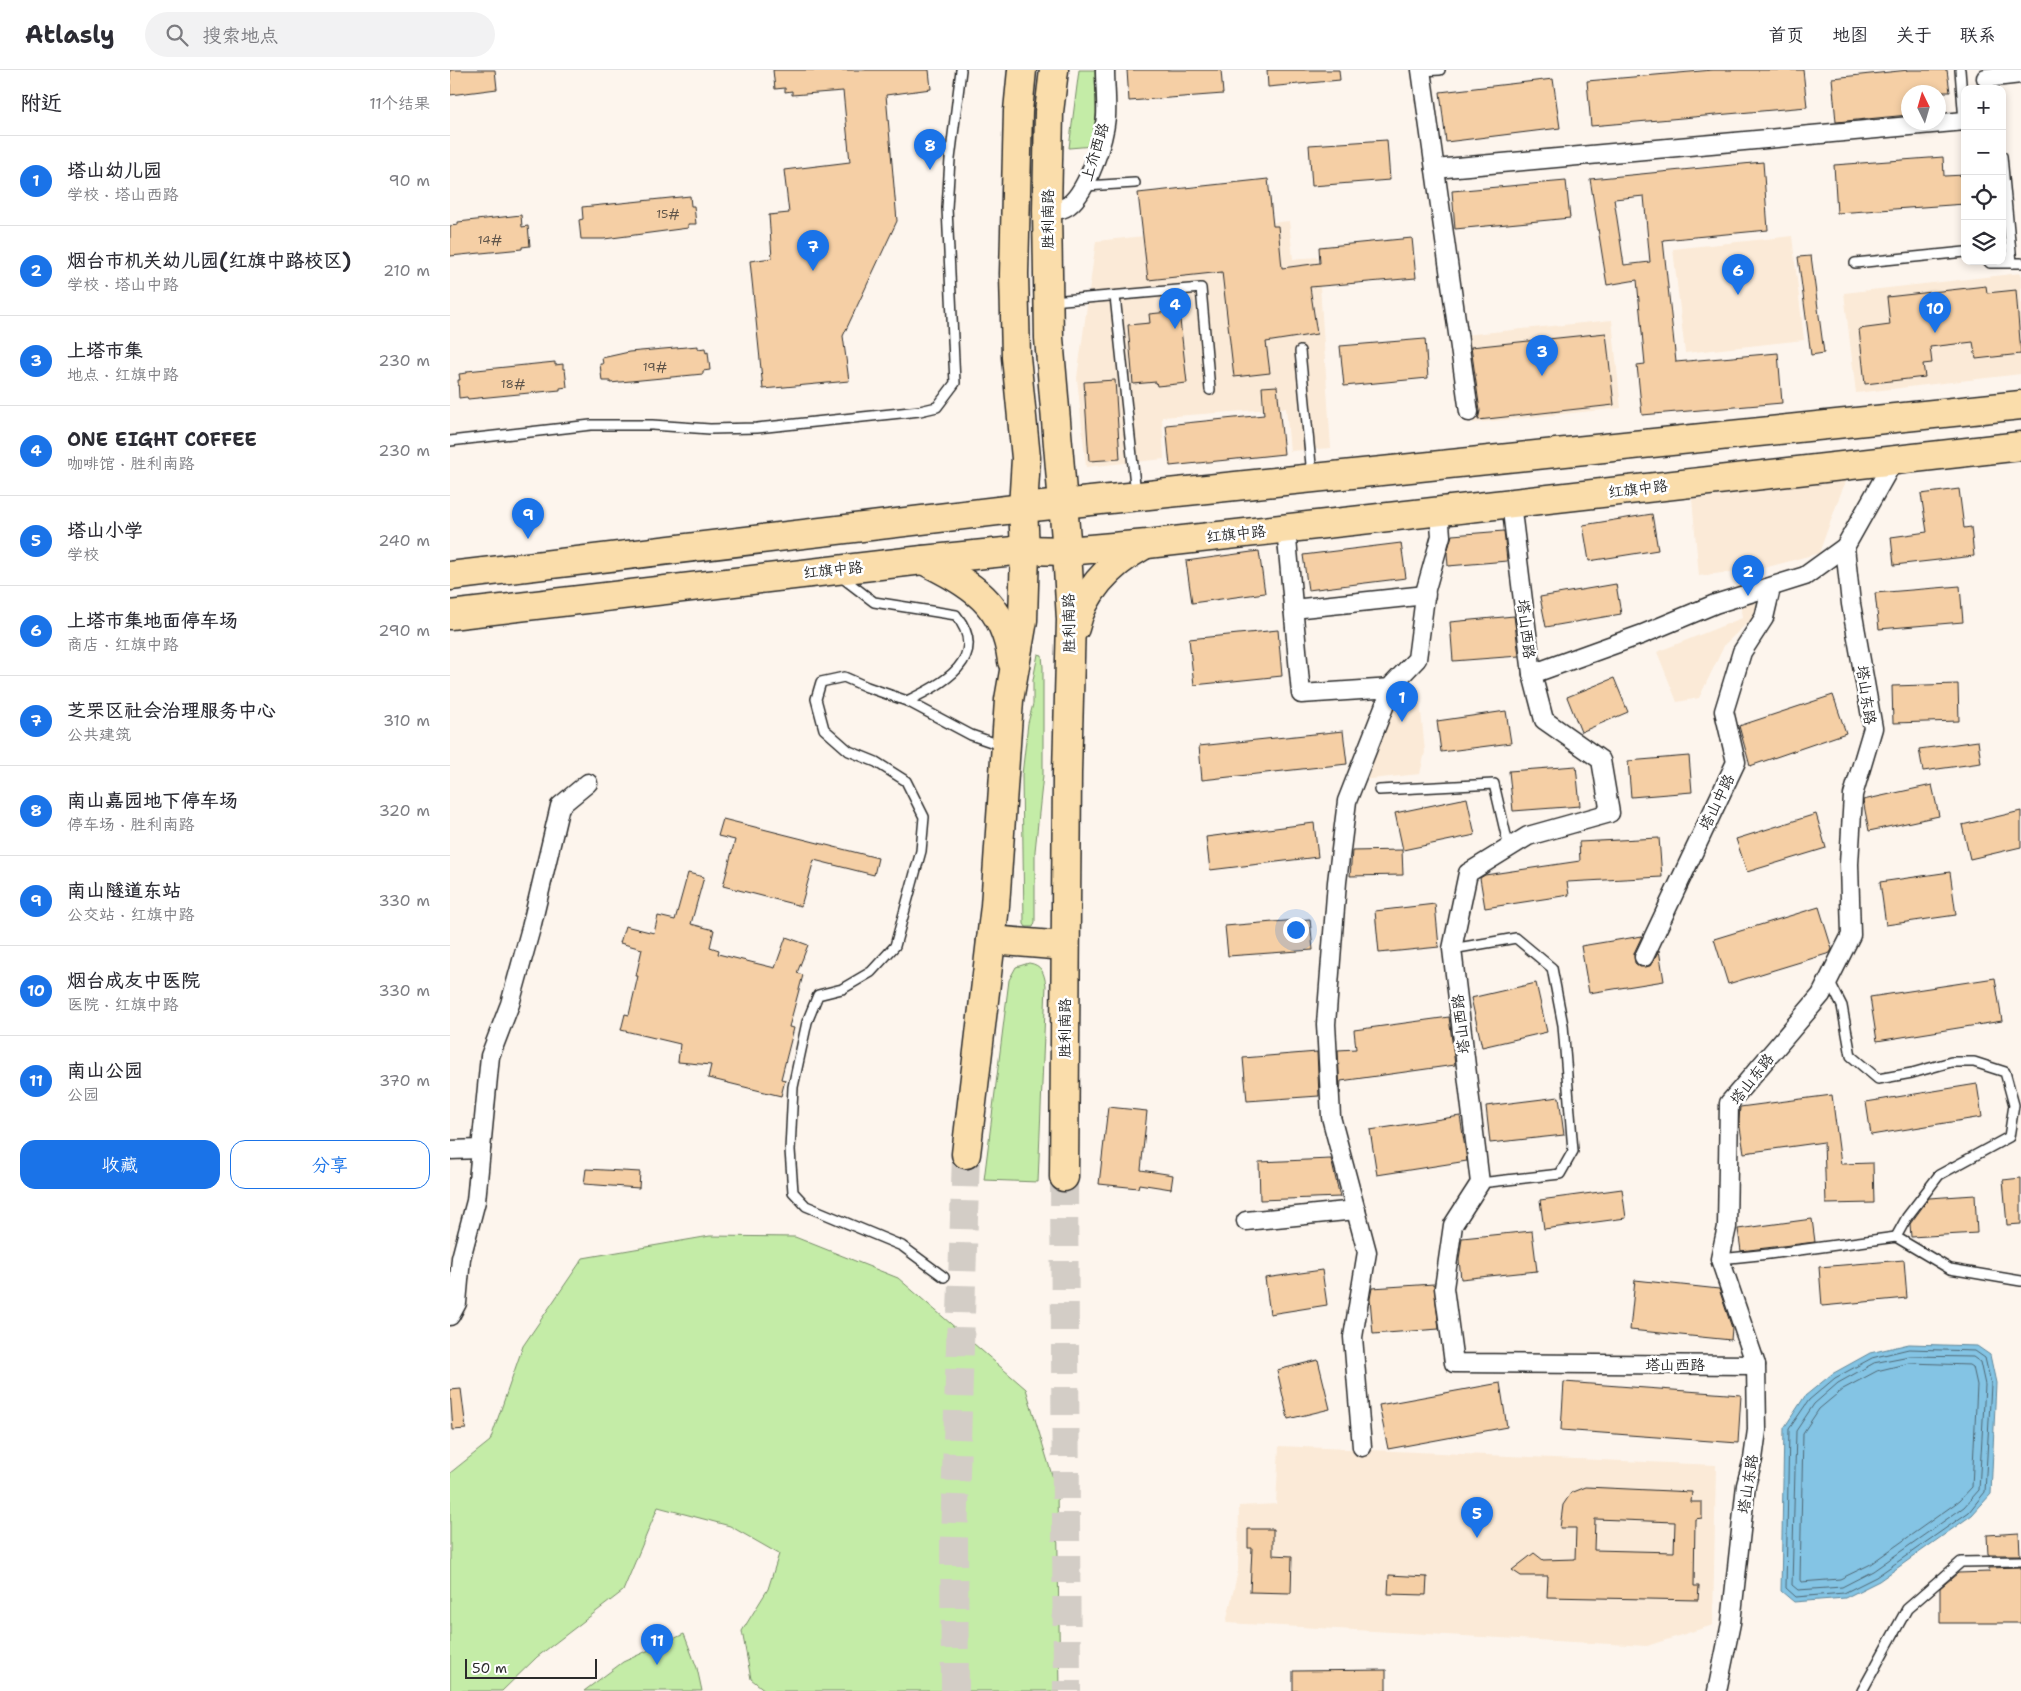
<!DOCTYPE html>
<html lang="zh">
<meta charset="utf-8">
<style>
:root{--surface:#fff;--page:#f2f2f3;--text:#2b2b33;--muted:#7c7c81;--line:#e1e1e2;--accent:#1a73e8}
body{margin:0;font-family:"Shantell Sans","LXGW WenKai TC",sans-serif;background:var(--page);color:var(--text)}
.controls{position:absolute;right:15px;top:15px;display:grid;overflow:hidden;border-radius:10px;box-shadow:0 2px 8px #0003}
.controls button{width:45px;height:45px;display:grid;place-items:center;padding:0;border:0;border-bottom:1px solid var(--line);background:var(--surface);color:var(--text);font:25px sans-serif}
.compass{position:absolute;left:1451px;top:15px;width:45px;height:45px;border-radius:50%;background:var(--surface);box-shadow:0 2px 8px #0003;rotate:355deg}
.scale{position:absolute;left:15px;bottom:12px;width:132px;box-sizing:border-box;padding-left:5px;border:2px solid #2b2b2b;border-top:0;font-size:14px;line-height:18px;white-space:nowrap;color:#2b2b2b;-webkit-text-stroke:4px #fff;paint-order:stroke}
.you{position:absolute;left:845px;top:859px;width:18px;height:18px;margin:-12px;border:4px solid #fff;border-radius:50%;background:#1a73e8;box-shadow:0 0 0 8px #1a73e833}
.badge{display:grid;place-items:center;width:32px;height:32px;border-radius:50%;background:var(--accent);color:#fff;font-size:16px;font-weight:700}
.pin{position:absolute;translate:-50% -41px;filter:drop-shadow(0 1px 2px #0008)}
.pin::after{content:'';position:absolute;top:26px;width:18px;height:15px;background:inherit;clip-path:polygon(0 0,100% 0,50% 100%)}
.list{margin:0;padding:0;list-style:none}
h2{display:flex;justify-content:space-between;align-items:center;height:65px;margin:0;padding:0 20px;font-size:21px}
h2 small{font-size:16px;font-weight:400;color:var(--muted)}
.list li{display:grid;grid-template-columns:32px 1fr auto;gap:15px;align-items:center;box-sizing:border-box;height:90px;padding:0 20px;border-top:1px solid var(--line)}
.list b{display:block;font-size:19px;white-space:nowrap}
.list p{margin:0;font-size:16px;white-space:nowrap;color:var(--muted)}
.list em{font-size:16px;font-style:normal;color:var(--muted)}
.actions{display:flex;gap:10px;padding:15px 20px}
.actions a{flex:1;padding:11px 0;border:1px solid var(--accent);border-radius:15px;text-align:center;font-size:18px;color:var(--accent)}
.actions .main{background:var(--accent);color:#fff}
.icon{flex:none;width:28px;height:28px;fill:none;stroke:currentColor;stroke-width:2;stroke-linecap:round;stroke-linejoin:round}
.map{position:relative;flex:none;width:1571px;height:1621px;overflow:hidden}
header{display:flex;align-items:center;gap:30px;box-sizing:border-box;height:70px;padding:0 25px;background:var(--surface);border-bottom:1px solid var(--line)}
header strong{font-size:24px}
nav{display:flex;gap:28px;margin-inline-start:auto;font-size:18px}
.search{width:350px;height:45px;background:var(--page);display:flex;align-items:center;gap:12px;box-sizing:border-box;padding:0 18px;border-radius:28px;color:var(--muted);font-size:19px}
main{display:flex}
aside{flex:1;background:var(--surface)}
.map>svg:first-child{display:block}
.built{fill:#fbead7}
.green{fill:#c4eca7;stroke:#788c69}
.water{fill:#84c4e4;stroke:#60879a}
.lines{fill:none;stroke-linecap:round;stroke-linejoin:round}
.shore{stroke:#4f6875;stroke-width:1}
.building{fill:#f5cfa5;stroke:#2b2b2b;fill-rule:evenodd}
.primary-tunnel{stroke:#d3cdc6;stroke-width:28;stroke-dasharray:28 14;stroke-linecap:butt}
.lane-casing{stroke:#2b2b2b;stroke-width:12}
.street-casing{stroke:#2b2b2b;stroke-width:21}
.primary-casing{stroke:#2b2b2b;stroke-width:31}
.lane{stroke:#fff;stroke-width:9}
.street{stroke:#fff;stroke-width:18}
.primary{stroke:#faddab;stroke-width:28}
.labels{text-anchor:middle;dominant-baseline:central;stroke-width:5;stroke-linejoin:round;paint-order:stroke}
.number-label{font-size:12px;fill:#5e544a}
.street-label{font-size:15px;fill:#2b2b2b;stroke:#fff}
</style>
<header>
<strong>Atlasly</strong>
<div class="search"><svg class="icon" aria-label="search" viewBox="0 0 24 24"><circle cx="10" cy="10" r="6"/><path d="M15 15l6 6"/></svg>搜索地点</div>
<nav><a>首页</a><a>地图</a><a>关于</a><a>联系</a></nav>
</header>
<main>
<aside>
<h2>附近<small>11个结果</small></h2>
<ul class="list">
<li><span class="badge">1</span><div><b>塔山幼儿园</b><p>学校 · 塔山西路</p></div><em>90 m</em></li>
<li><span class="badge">2</span><div><b>烟台市机关幼儿园(红旗中路校区)</b><p>学校 · 塔山中路</p></div><em>210 m</em></li>
<li><span class="badge">3</span><div><b>上塔市集</b><p>地点 · 红旗中路</p></div><em>230 m</em></li>
<li><span class="badge">4</span><div><b>ONE EIGHT COFFEE</b><p>咖啡馆 · 胜利南路</p></div><em>230 m</em></li>
<li><span class="badge">5</span><div><b>塔山小学</b><p>学校</p></div><em>240 m</em></li>
<li><span class="badge">6</span><div><b>上塔市集地面停车场</b><p>商店 · 红旗中路</p></div><em>290 m</em></li>
<li><span class="badge">7</span><div><b>芝罘区社会治理服务中心</b><p>公共建筑</p></div><em>310 m</em></li>
<li><span class="badge">8</span><div><b>南山嘉园地下停车场</b><p>停车场 · 胜利南路</p></div><em>320 m</em></li>
<li><span class="badge">9</span><div><b>南山隧道东站</b><p>公交站 · 红旗中路</p></div><em>330 m</em></li>
<li><span class="badge">10</span><div><b>烟台成友中医院</b><p>医院 · 红旗中路</p></div><em>330 m</em></li>
<li><span class="badge">11</span><div><b>南山公园</b><p>公园</p></div><em>370 m</em></li>
</ul>
<div class="actions"><a class="main">收藏</a><a>分享</a></div>
</aside>
<div class="map">
<svg width="1571" height="1621" viewBox="0 0 1571 1621">
<rect width="100%" height="100%" fill="#fdf5ed"/>
<filter id="ink" filterUnits="userSpaceOnUse"><feTurbulence type="fractalNoise" baseFrequency=".02" numOctaves="2"/><feDisplacementMap in="SourceGraphic" scale="10" xChannelSelector="R" yChannelSelector="G"/><feConvolveMatrix kernelMatrix="1 2 1 2 8 2 1 2 1" color-interpolation-filters="sRGB"/></filter>
<g filter="url(#ink)">
<!-- built -->
<g class="built">
<polygon points="839,151 843,189 868,187 881,378 840,381 836,338 712,347 714,389 636,397 627,308 646,171"/>
<polygon points="1342,166 1354,270 1235,283 1223,179"/>
<polygon points="1571,203 1571,304 1406,323 1394,223"/>
<polygon points="1162,250 1171,338 1023,353 1014,265"/>
<polygon points="1396,409 1369,483 1307,500 1306,545 1275,574 1249,628 1227,632 1207,582 1292,548 1287,501 1249,506 1242,429"/>
<polygon points="960,617 969,622 975,682 970,704 911,710 945,618"/>
<polygon points="829,1376 1266,1395 1263,1555 1197,1576 776,1553 788,1501 789,1436 826,1434"/>
</g>
<!-- green -->
<g class="green">
<polygon points="629,0 645,0 646,43 643,76 619,78"/>
<polygon points="588,584 592,585 593,597 593,705 585,781 585,852 583,857 576,857 574,854 572,705 578,653 583,634 583,610"/>
<path d="M579 893C592 895 594 903 596 915L588 1112 534 1110 559 910 566 897Z"/>
<polygon points="260,1166 345,1167 448,1208 576,1319 607,1422 610,1621 316,1621 301,1609 292,1561 318,1519 329,1484 280,1456 208,1437 173,1521 87,1587 52,1621 0,1621 0,1403 40,1371 73,1276 133,1188"/>
<polygon points="234,1564 247,1598 252,1621 134,1621 173,1592"/>
</g>
<!-- water -->
<polygon class="water" points="1459,1274 1527,1276 1540,1285 1546,1313 1541,1424 1522,1445 1429,1511 1395,1528 1344,1532 1331,1521 1334,1358 1355,1326 1382,1304 1420,1283"/>
<g class="lines">
<!-- shore -->
<g class="shore">
<polygon points="1459,1279 1525,1281 1535,1288 1541,1314 1535,1422 1519,1442 1426,1507 1394,1523 1346,1527 1336,1518 1339,1359 1359,1330 1385,1308 1422,1288"/>
<polygon points="1460,1286 1523,1287 1530,1292 1535,1315 1529,1420 1514,1437 1423,1501 1392,1517 1348,1520 1342,1515 1346,1361 1364,1334 1388,1313 1424,1293"/>
<polygon points="1460,1293 1520,1295 1523,1297 1527,1315 1522,1417 1509,1431 1419,1495 1390,1509 1351,1512 1350,1510 1353,1363 1369,1339 1393,1319 1427,1301"/>
</g>
</g>
<!-- building -->
<g class="building">
<polygon points="0,0 45,0 47,19 0,25"/>
<polygon points="323,0 479,0 481,19 436,25 447,151 393,266 399,311 313,319 300,191 322,188 319,145 339,143 334,100 400,92 393,21 342,25 342,21 335,22 335,18 325,19"/>
<polygon points="677,0 771,0 773,24 679,31"/>
<polygon points="817,0 889,0 890,10 818,17"/>
<polygon points="1263,0 1353,0 1357,37 1141,56 1137,11"/>
<polygon points="1459,0 1497,0 1500,22 1458,22 1458,45 1386,52 1382,8"/>
<polygon points="1103,9 1110,58 996,72 990,22"/>
<polygon points="937,70 940,110 862,116 859,75"/>
<polygon points="1493,87 1494,106 1515,105 1515,134 1387,143 1384,95"/>
<path d="M1313 92 1318 160 1213 170 1226 292 1328 283 1332 333 1192 345 1187 295 1195 294 1187 210 1157 215 1140 109ZM1194 126 1200 192 1174 195 1164 129Z"/>
<polygon points="818,109 823,156 828,156 832,198 870,193 869,177 962,168 966,208 860,217 867,264 816,272 820,303 784,307 772,202 698,210 688,123"/>
<polygon points="1116,111 1120,148 1005,159 1002,121"/>
<polygon points="240,126 241,136 244,136 246,154 238,154 238,158 154,169 131,169 129,150 133,149 132,137"/>
<polygon points="71,145 72,157 78,156 80,176 72,177 72,179 0,186 0,156 8,155 8,152"/>
<polygon points="1361,186 1374,283 1361,285 1348,187"/>
<polygon points="1536,216 1537,223 1566,220 1571,284 1526,289 1523,272 1480,277 1482,293 1473,294 1475,307 1415,314 1409,259 1440,255 1437,227"/>
<polygon points="729,241 737,313 707,316 706,312 683,314 678,255 700,253 699,244"/>
<polygon points="1156,263 1164,335 1028,350 1030,341 1021,277"/>
<polygon points="975,269 978,308 894,316 890,276"/>
<polygon points="248,276 248,279 255,278 256,283 258,282 260,300 253,301 253,304 160,313 160,311 152,311 150,294 153,294 152,288 179,282"/>
<polygon points="105,292 105,295 113,294 113,299 115,299 117,317 110,318 110,320 18,329 17,327 9,328 8,310 10,310 9,304 17,303 17,301"/>
<polygon points="665,310 670,389 639,391 634,312"/>
<polygon points="827,316 834,384 720,396 716,355 814,345 812,317"/>
<polygon points="1509,419 1514,458 1521,457 1524,486 1444,495 1441,467 1477,462 1471,424"/>
<polygon points="1202,444 1208,480 1139,491 1133,455"/>
<polygon points="1054,461 1057,491 998,496 997,483 1002,465"/>
<polygon points="951,473 956,508 858,520 853,485"/>
<polygon points="809,481 815,523 742,533 736,491"/>
<polygon points="1166,514 1171,544 1096,557 1090,527"/>
<polygon points="1510,516 1513,552 1429,559 1425,523"/>
<polygon points="1064,546 1069,586 1003,591 1000,552"/>
<polygon points="828,560 832,606 744,615 739,569"/>
<polygon points="1164,608 1178,642 1131,662 1117,627"/>
<polygon points="1508,614 1509,651 1443,653 1442,616"/>
<polygon points="1383,625 1396,663 1300,696 1289,656"/>
<polygon points="1056,641 1061,673 991,682 987,651"/>
<polygon points="893,661 897,694 752,710 749,676"/>
<polygon points="1528,671 1531,693 1473,701 1469,679"/>
<polygon points="1239,686 1242,722 1181,727 1178,691"/>
<polygon points="1126,696 1130,736 1063,741 1059,701"/>
<polygon points="1482,715 1489,746 1419,761 1413,730"/>
<polygon points="1017,728 1025,765 953,780 945,743"/>
<polygon points="1571,741 1571,777 1520,789 1512,755"/>
<polygon points="1366,744 1376,778 1297,802 1286,769"/>
<polygon points="273,749 428,788 424,805 364,790 351,836 273,816 285,770 268,766"/>
<polygon points="864,753 868,787 760,800 756,767"/>
<polygon points="1209,768 1212,807 1117,812 1119,825 1035,838 1030,808 1035,805 1130,791 1129,772"/>
<polygon points="952,780 953,805 900,806 902,781"/>
<polygon points="1500,802 1506,845 1436,855 1430,812"/>
<polygon points="238,803 254,807 241,854 264,860 260,877 269,880 268,884 325,898 336,867 358,875 347,903 353,905 339,957 344,958 331,1009 335,1010 331,1026 258,1008 261,995 228,992 230,974 171,960 175,944 179,945 188,906 186,906 192,879 170,873 175,856 204,863 208,846 225,850"/>
<polygon points="985,834 989,877 929,883 925,841"/>
<polygon points="1369,837 1382,879 1380,883 1278,914 1264,869"/>
<polygon points="860,849 863,880 778,886 775,856"/>
<polygon points="1192,866 1184,883 1185,893 1190,897 1200,896 1209,880 1214,911 1139,923 1131,876"/>
<polygon points="1545,908 1552,951 1427,971 1420,927"/>
<polygon points="1086,913 1097,962 1032,977 1021,928"/>
<polygon points="999,947 1005,995 891,1011 890,1024 888,980 906,979 904,960"/>
<polygon points="867,982 869,1026 797,1031 793,988"/>
<polygon points="1527,1014 1532,1047 1421,1065 1416,1032"/>
<polygon points="1382,1025 1391,1094 1423,1093 1424,1133 1376,1134 1374,1072 1294,1083 1289,1051 1290,1037"/>
<polygon points="1109,1027 1114,1065 1040,1073 1036,1036"/>
<polygon points="658,1037 697,1041 691,1100 723,1105 721,1119 689,1114 688,1118 649,1114"/>
<polygon points="1010,1046 1017,1091 927,1105 920,1060"/>
<polygon points="881,1089 890,1127 810,1130 809,1092"/>
<polygon points="136,1099 190,1102 189,1118 134,1114"/>
<polygon points="1571,1108 1571,1154 1557,1155 1553,1110"/>
<polygon points="1172,1119 1176,1148 1094,1159 1090,1130"/>
<polygon points="1525,1125 1527,1163 1461,1167 1460,1154 1479,1128"/>
<polygon points="1362,1149 1365,1172 1291,1181 1288,1159"/>
<polygon points="1082,1161 1087,1201 1011,1209 1009,1190 1012,1168"/>
<polygon points="1454,1190 1457,1228 1372,1236 1369,1197"/>
<polygon points="872,1200 877,1235 820,1244 815,1208"/>
<polygon points="1185,1210 1269,1219 1282,1258 1281,1270 1180,1260"/>
<polygon points="984,1214 989,1259 923,1264 920,1229 922,1218"/>
<polygon points="868,1290 880,1339 838,1349 827,1300"/>
<polygon points="1114,1312 1291,1325 1288,1373 1111,1360"/>
<polygon points="1050,1313 1057,1357 938,1379 929,1335"/>
<polygon points="11,1319 16,1359 3,1360 0,1320"/>
<path d="M1136 1417 1242 1422 1241 1432H1252V1448L1245 1449 1244 1516H1249L1248 1530 1097 1527 1098 1506H1071L1062 1500 1084 1483 1093 1490 1125 1489 1126 1458H1110L1113 1435 1121 1423ZM1145 1449 1225 1452 1224 1482 1144 1480Z"/>
<polygon points="798,1459 823,1459 823,1485 842,1486 841,1523 800,1522 802,1478 798,1478"/>
<polygon points="1569,1463 1570,1485 1538,1485 1537,1465"/>
<polygon points="1571,1497 1571,1553 1490,1553 1490,1518 1508,1503 1539,1502 1539,1498"/>
<polygon points="939,1505 977,1507 976,1525 938,1524"/>
<polygon points="936,1600 936,1621 843,1621 843,1601"/>
</g>
<g class="lines">
<!-- primary-tunnel -->
<g class="primary-tunnel">
<polyline points="614,1107 617,1621"/>
<polyline points="505,1621 504,1468 516,1084"/>
</g>
<defs>
<g id="lane">
<polyline points="1510,0 1514,51"/>
<polyline points="971,1 990,0"/>
<polyline points="1552,86 1562,193"/>
<polyline points="635,116 685,113"/>
<polyline points="1538,191 1540,193 1571,193"/>
<polyline points="1405,193 1515,182"/>
<polyline points="665,226 686,424"/>
<polyline points="602,231 751,218 760,320"/>
<polyline points="850,281 862,405"/>
<polyline points="0,371 141,355 202,355 260,359 307,358 470,341 487,337 505,313 497,138 500,89 511,0"/>
<path d="M390 506 424 532 506 545C541 589 492 614 457 631L417 617 394 607 371 612 366 629 374 659 399 681 426 692 456 711 474 747 471 781 445 876 421 902 392 919 368 925 357 952 343 1017 340 1080 343 1122 356 1136 452 1176 494 1207"/>
<polyline points="457,631 521,665 553,676"/>
<polyline points="929,720 1044,714 1059,778"/>
<polyline points="1002,879 1066,868 1102,898 1113,955 1123,1081 1110,1104 1030,1113"/>
<polyline points="1379,910 1392,936 1401,986 1428,1009 1462,1003 1501,992 1524,992 1555,1002 1564,1035 1559,1067 1489,1105 1457,1147 1446,1167"/>
<polyline points="1270,1189 1319,1184 1446,1167 1500,1199 1571,1211"/>
<polyline points="1412,1621 1457,1539 1511,1492 1571,1491"/>
</g>
<g id="street">
<polyline points="971,0 1019,342"/>
<polyline points="1536,8 1571,4"/>
<polyline points="985,99 1515,51"/>
<path d="M597 140C605 140 613 140 619 135 638 120 654 70 656 47 657 31 655 15 655 0"/>
<polyline points="1061,433 1082,604 1094,650 1151,690 1160,743 1078,766 1018,803 1002,879 1030,1113 1003,1155 994,1218 1004,1293 1306,1295"/>
<polyline points="836,458 851,624 942,618"/>
<polyline points="843,539 976,525"/>
<polyline points="1082,604 1193,564 1265,534 1355,506 1395,477 1444,390"/>
<polyline points="1194,887 1286,692 1274,641 1292,582 1314,548 1321,518"/>
<polyline points="0,1080 31,1079"/>
<polyline points="796,1151 906,1140"/>
<polyline points="0,1246 7,1233 11,1188 26,1131 40,986 60,934 81,858 110,736 138,713"/>
<polyline points="912,1377 903,1267 917,1182 881,1047 876,954 887,812 897,731 943,614 967,589 976,519 991,466 989,441"/>
<polyline points="1267,1621 1281,1553 1296,1415 1303,1389 1307,1360 1306,1295 1270,1189 1277,1157 1279,1033 1371,925 1401,865 1399,794 1403,725 1423,658 1401,534 1395,477"/>
</g>
<g id="primary">
<polyline points="604,0 599,42 597,140 599,268 617,481 621,550 617,703 614,1107"/>
<path d="M473 490C521 514 555 533 562 591"/>
<polyline points="0,506 573,438 1571,335"/>
<polyline points="0,545 473,490 575,480 617,481 697,474 1571,376"/>
<path d="M625 558C634 520 660 494 694 475"/>
<polyline points="541,870 615,876"/>
<polyline points="516,1084 545,836 559,630 573,550 575,480 573,438 576,388 566,287 564,204 568,41 572,0"/>
</g>
</defs>
<!-- lane casing -->
<use href="#lane" class="lane-casing"/>
<!-- street casing -->
<use href="#street" class="street-casing"/>
<!-- primary casing -->
<use href="#primary" class="primary-casing"/>
<!-- lane -->
<use href="#lane" class="lane"/>
<!-- street -->
<use href="#street" class="street"/>
<!-- primary -->
<use href="#primary" class="primary"/>
</g>
</g>
<g class="labels">
<!-- number labels -->
<g class="number-label">
<text x="218" y="144">15#</text>
<text x="40" y="170">14#</text>
<text x="205" y="297">19#</text>
<text x="63" y="314">18#</text>
</g>
<!-- street labels -->
<g class="street-label">
<text transform="translate(645 82) rotate(-73)">上夼西路</text>
<text transform="translate(598 149) rotate(-90)">胜利南路</text>
<text transform="translate(1188 419) rotate(-7)">红旗中路</text>
<text transform="translate(786 464) rotate(-6)">红旗中路</text>
<text transform="translate(383 500) rotate(-6)">红旗中路</text>
<text transform="translate(619 553) rotate(-91)">胜利南路</text>
<text transform="translate(1076 559) rotate(83)">塔山西路</text>
<text transform="translate(1416 625) rotate(82)">塔山东路</text>
<text transform="translate(1267 732) rotate(-64)">塔山中路</text>
<text transform="translate(1011 954) rotate(-97)">塔山西路</text>
<text transform="translate(615 958) rotate(-90)">胜利南路</text>
<text transform="translate(1302 1009) rotate(-52)">塔山东路</text>
<text x="1225" y="1295">塔山西路</text>
<text transform="translate(1298 1414) rotate(-81)">塔山东路</text>
</g>
</g>
</svg>
<div class="controls">
<button>+</button>
<button>−</button>
<button><svg class="icon" aria-label="locate" viewBox="0 0 24 24"><circle cx="12" cy="12" r="6"/><path d="M12 2v4M12 18v4M2 12h4M18 12h4"/></svg></button>
<button><svg class="icon" aria-label="layers" viewBox="0 0 24 24"><path d="M12 4l9 5-9 5-9-5zM3 14l9 5 9-5"/></svg></button>
</div>
<svg class="compass" viewBox="-18 -18 36 36"><path d="M0-13l5 13h-10z" fill="#e53935"/><path d="M0 13l5-13h-10z" fill="#7c7c81"/></svg>
<div class="scale">50 m</div>
<div class="you"></div>
<div class="pin badge" style="left:952px;top:652px">1</div>
<div class="pin badge" style="left:1298px;top:526px">2</div>
<div class="pin badge" style="left:1092px;top:306px">3</div>
<div class="pin badge" style="left:725px;top:259px">4</div>
<div class="pin badge" style="left:1027px;top:1468px">5</div>
<div class="pin badge" style="left:1288px;top:225px">6</div>
<div class="pin badge" style="left:363px;top:201px">7</div>
<div class="pin badge" style="left:480px;top:100px">8</div>
<div class="pin badge" style="left:78px;top:469px">9</div>
<div class="pin badge" style="left:1485px;top:263px">10</div>
<div class="pin badge" style="left:207px;top:1595px">11</div>
</div>
</main>
